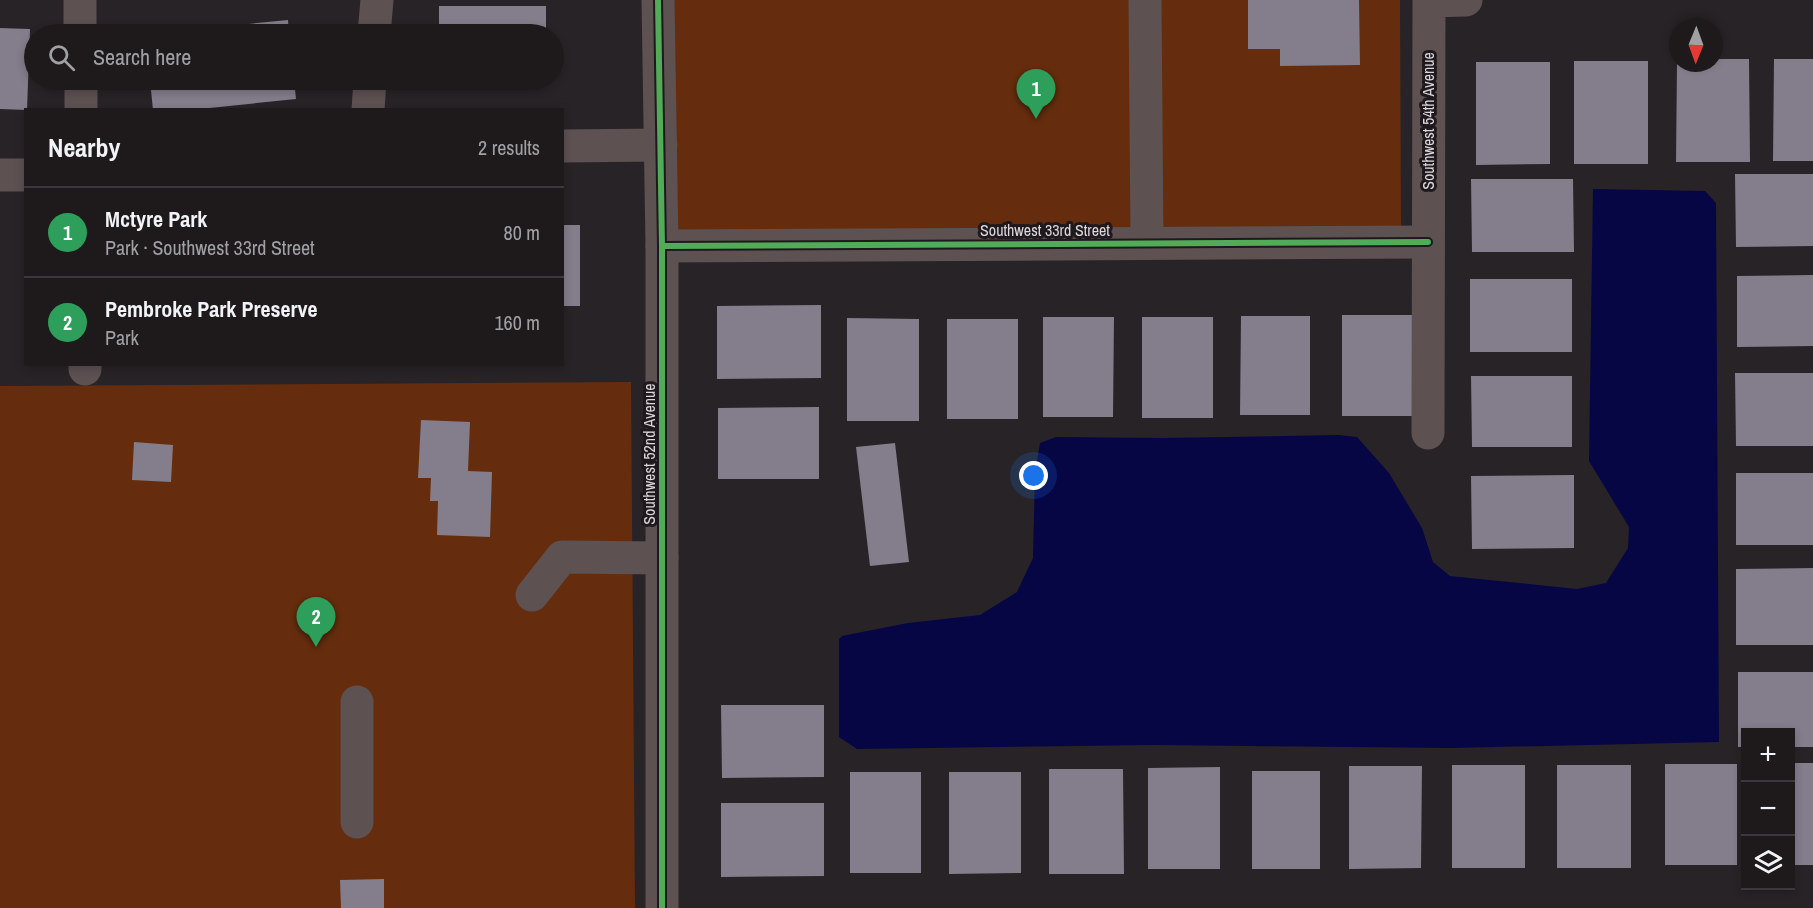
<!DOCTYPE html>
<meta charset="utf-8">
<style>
:root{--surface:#1e1a1c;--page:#262325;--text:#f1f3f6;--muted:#a1a1a3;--line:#3c383b;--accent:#9c989b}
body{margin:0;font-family:"Archivo Narrow",sans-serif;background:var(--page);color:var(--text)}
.controls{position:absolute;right:18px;bottom:18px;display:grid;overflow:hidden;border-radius:0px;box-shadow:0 3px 9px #0003}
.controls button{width:54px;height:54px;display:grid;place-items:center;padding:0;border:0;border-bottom:2px solid var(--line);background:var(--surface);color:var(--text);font:30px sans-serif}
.compass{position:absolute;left:1669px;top:18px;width:54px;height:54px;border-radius:50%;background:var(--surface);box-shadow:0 3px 9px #0003;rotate:181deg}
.you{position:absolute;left:1034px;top:476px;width:21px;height:21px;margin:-15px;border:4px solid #fff;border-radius:50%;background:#1a73e8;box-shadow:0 0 0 9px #1a73e833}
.badge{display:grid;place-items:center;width:39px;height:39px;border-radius:50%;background:var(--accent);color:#fff;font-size:20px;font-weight:700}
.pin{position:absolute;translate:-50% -50px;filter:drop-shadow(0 2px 3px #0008)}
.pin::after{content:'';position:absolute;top:32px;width:21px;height:18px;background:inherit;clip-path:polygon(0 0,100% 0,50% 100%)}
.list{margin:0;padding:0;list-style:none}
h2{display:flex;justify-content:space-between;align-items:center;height:78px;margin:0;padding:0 24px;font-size:26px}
h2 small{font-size:20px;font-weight:400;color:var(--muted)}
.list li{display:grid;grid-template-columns:39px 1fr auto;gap:18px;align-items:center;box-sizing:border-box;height:90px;padding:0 24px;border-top:2px solid var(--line)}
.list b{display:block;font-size:22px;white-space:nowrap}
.list p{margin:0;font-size:20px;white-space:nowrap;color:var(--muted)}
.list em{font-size:20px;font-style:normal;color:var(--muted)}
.icon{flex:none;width:33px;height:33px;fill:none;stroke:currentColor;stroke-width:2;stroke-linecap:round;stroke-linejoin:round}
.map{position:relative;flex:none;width:1813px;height:908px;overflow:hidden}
.search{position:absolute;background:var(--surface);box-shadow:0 3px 9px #0003;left:24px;top:24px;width:540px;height:66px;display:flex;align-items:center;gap:15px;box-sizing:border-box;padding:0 21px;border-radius:33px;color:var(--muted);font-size:22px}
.panel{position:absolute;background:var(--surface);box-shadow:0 3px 9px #0003;left:24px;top:108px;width:540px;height:258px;border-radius:0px}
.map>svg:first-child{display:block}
.green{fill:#652d0d}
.water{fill:#060644}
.building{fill:#847d8c}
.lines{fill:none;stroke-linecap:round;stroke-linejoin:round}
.minor{stroke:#5d5152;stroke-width:33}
.cycleway-casing{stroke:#1f191d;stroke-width:10}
.cycleway{stroke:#51ab58;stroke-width:6}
.labels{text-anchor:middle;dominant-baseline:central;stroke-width:6;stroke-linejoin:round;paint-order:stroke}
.street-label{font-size:16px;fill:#dbd7da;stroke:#1f191d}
</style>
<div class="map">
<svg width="1813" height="908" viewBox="0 0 1813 908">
<rect width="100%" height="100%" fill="#282326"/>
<!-- green -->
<g class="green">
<polygon points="671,0 1400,0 1401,238 674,244"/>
<polygon points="631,382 635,908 0,908 0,386"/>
</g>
<!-- water -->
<polygon class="water" points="1593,189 1705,191 1716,203 1719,742 1452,748 1153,745 857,749 839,737 839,639 842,636 908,623 980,615 1017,592 1033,558 1035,473 1040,443 1056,437 1163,438 1339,435 1357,437 1389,473 1422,528 1433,562 1450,576 1577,589 1606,583 1628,548 1629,527 1589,461"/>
<!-- building -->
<g class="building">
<polygon points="1248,0 1359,0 1360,65 1280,66 1280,49 1248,49"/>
<rect x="439" y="6" width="107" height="28"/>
<polygon points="288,20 289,34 157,34 157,33"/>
<polygon points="0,28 30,29 27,110 0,109"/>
<polygon points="1714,59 1749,59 1750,162 1676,162 1677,63 1714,63"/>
<polygon points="1774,59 1813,59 1813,161 1773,161"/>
<rect x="1574" y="61" width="74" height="103"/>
<polygon points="1476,62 1550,62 1550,164 1476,165"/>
<polygon points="150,80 294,80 296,99 190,110 153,110"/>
<rect x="439" y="80" width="107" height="6"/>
<polygon points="1735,174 1813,174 1813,246 1736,247"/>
<polygon points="1471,179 1573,179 1574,252 1472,252"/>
<rect x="562" y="225" width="18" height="81"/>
<polygon points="1813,275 1813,346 1737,347 1737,276"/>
<rect x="1470" y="279" width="102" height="73"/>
<polygon points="821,305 821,378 717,379 717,306"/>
<rect x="1342" y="315" width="71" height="101"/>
<polygon points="1241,316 1310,316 1310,415 1240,415"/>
<polygon points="1043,317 1114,317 1113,417 1043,417"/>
<rect x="1142" y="317" width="71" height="101"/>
<polygon points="847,318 919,319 919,421 847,421"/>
<rect x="947" y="319" width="71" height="100"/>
<polygon points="1735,373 1813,373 1813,446 1736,446"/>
<polygon points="1471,376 1572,376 1572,447 1472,447"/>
<polygon points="819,407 819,479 718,479 718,408"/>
<polygon points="421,420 470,422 468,471 492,472 490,537 437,535 438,501 430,501 431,478 418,478"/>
<polygon points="134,442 173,445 171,482 132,480"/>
<polygon points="895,443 909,562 870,566 856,447"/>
<rect x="1736" y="473" width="77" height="72"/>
<polygon points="1574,475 1574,548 1472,549 1471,476"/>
<polygon points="1813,568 1813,645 1736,645 1736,569"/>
<polygon points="1738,672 1813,672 1813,747 1790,747 1790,732 1746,732 1746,747 1738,747"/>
<polygon points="721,705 824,705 824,777 722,778"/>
<rect x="1790" y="763" width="23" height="102"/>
<rect x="1665" y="764" width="72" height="101"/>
<rect x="1452" y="765" width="73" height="103"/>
<rect x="1557" y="765" width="74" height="103"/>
<polygon points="1349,766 1422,766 1421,868 1349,869"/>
<polygon points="1220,767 1220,869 1148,869 1148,768"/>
<polygon points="1049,769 1123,769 1124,874 1049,874"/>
<rect x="1252" y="771" width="68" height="98"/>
<rect x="850" y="772" width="71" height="101"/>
<polygon points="949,772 1021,772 1021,873 949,874"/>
<polygon points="721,803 824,803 824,876 721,877"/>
<polygon points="384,879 384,908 341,908 340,880"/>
</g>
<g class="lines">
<!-- minor -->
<g class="minor">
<polyline points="80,0 80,34"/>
<polyline points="658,0 662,246 662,908"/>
<polyline points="1145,0 1147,243"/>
<polyline points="374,34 377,0"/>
<polyline points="81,80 81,110"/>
<polyline points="368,110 370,80"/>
<polyline points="562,146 661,145"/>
<polyline points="0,175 26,175"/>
<polyline points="662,246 1428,242"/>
<polyline points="85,364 85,369"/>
<polyline points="1428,433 1429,1 1466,0"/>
<polyline points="532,595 562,557 662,558"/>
<polyline points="357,702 357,822"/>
</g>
<defs>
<g id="cycleway">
<polyline points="658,0 662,246 662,908"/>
<polyline points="662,246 1428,242"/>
</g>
</defs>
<!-- cycleway casing -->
<use href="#cycleway" class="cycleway-casing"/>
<!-- cycleway -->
<use href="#cycleway" class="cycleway"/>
</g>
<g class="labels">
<!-- street labels -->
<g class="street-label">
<text transform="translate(1428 121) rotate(-90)">Southwest 54th Avenue</text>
<text x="1045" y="230">Southwest 33rd Street</text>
<text transform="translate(649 454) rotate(-90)">Southwest 52nd Avenue</text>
</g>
</g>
</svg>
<div class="controls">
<button>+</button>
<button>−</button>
<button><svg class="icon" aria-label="layers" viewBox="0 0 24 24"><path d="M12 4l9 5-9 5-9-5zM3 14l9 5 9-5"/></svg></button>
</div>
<svg class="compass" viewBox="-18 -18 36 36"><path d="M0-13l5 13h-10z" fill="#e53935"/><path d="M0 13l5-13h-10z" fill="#a1a1a3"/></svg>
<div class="you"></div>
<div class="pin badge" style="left:1036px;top:119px;background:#2e9e5b">1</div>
<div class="pin badge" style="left:316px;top:647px;background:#2e9e5b">2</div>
<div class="search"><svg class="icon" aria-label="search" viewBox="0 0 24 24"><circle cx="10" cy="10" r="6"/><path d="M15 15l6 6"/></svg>Search here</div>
<section class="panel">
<h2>Nearby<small>2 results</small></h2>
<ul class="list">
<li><span class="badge" style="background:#2e9e5b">1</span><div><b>Mctyre Park</b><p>Park · Southwest 33rd Street</p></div><em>80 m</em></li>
<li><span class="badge" style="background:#2e9e5b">2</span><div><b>Pembroke Park Preserve</b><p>Park</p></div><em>160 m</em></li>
</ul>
</section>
</div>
